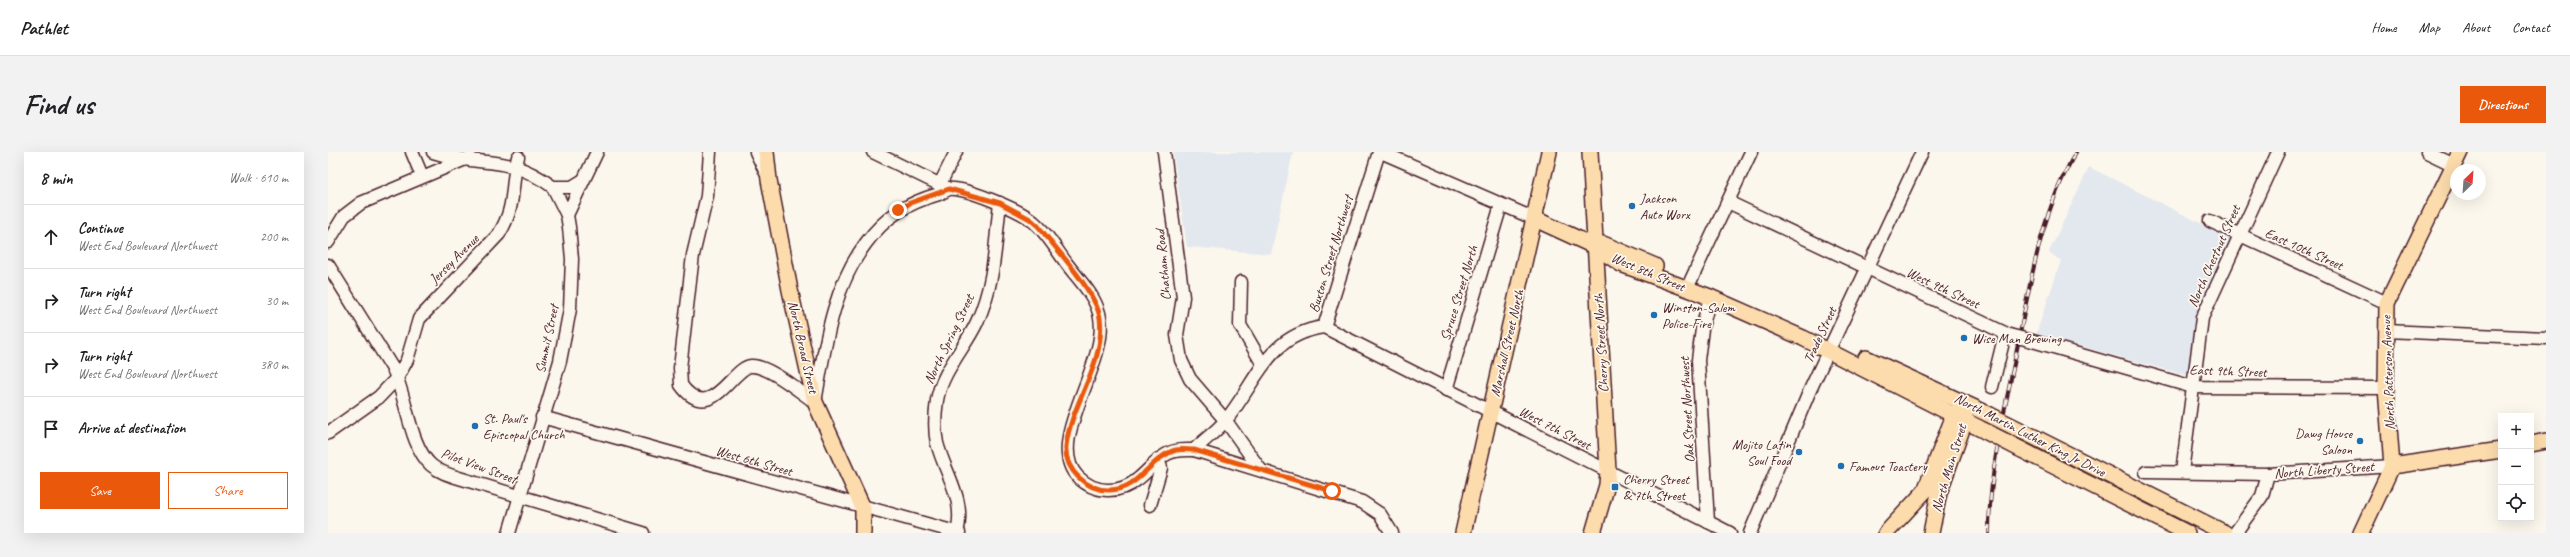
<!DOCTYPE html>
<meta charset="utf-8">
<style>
:root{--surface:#fff;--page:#f2f2f2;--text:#202124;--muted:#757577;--line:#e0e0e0;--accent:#ea580c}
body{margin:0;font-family:Caveat,sans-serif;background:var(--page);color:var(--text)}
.controls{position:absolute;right:12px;bottom:12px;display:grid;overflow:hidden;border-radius:0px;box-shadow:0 4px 16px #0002}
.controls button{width:36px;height:36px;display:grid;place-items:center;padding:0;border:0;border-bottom:1px solid var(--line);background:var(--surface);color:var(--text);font:20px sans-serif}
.compass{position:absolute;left:2122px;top:12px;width:36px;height:36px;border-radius:50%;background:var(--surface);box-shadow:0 4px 16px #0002;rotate:25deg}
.stop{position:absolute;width:12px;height:12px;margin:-9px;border:3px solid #ea580c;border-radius:50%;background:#fff}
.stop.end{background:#ea580c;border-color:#fff;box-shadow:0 1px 4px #0008}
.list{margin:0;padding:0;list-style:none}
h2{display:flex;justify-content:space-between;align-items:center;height:52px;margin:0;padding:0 16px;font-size:17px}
h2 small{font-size:13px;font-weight:400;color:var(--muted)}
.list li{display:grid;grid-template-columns:26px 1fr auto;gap:12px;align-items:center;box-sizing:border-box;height:64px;padding:0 16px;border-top:1px solid var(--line)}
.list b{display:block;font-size:15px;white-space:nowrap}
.list p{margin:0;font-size:13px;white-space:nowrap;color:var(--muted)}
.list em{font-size:13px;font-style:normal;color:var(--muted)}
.actions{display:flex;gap:8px;padding:12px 16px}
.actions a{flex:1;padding:9px 0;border:1px solid var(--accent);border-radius:0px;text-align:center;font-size:14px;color:var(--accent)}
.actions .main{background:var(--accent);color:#fff}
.icon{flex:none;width:22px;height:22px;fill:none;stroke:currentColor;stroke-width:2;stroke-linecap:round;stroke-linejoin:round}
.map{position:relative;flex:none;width:2218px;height:381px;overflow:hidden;border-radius:0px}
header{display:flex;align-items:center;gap:24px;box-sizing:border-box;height:56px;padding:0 20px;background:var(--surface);border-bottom:1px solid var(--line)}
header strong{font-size:19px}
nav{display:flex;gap:22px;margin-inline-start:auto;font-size:14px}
.intro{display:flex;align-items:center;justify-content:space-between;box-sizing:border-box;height:96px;padding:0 24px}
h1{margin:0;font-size:28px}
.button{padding:10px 18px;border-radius:0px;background:var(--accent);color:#fff;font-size:14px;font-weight:700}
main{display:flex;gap:24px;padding:0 24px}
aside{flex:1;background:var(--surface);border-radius:0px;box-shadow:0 4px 16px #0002}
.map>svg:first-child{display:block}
.built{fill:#e3e8ee}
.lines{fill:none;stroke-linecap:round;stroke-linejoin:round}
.minor-casing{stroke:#4a1f2b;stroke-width:15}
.major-casing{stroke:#4a1f2b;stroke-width:18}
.minor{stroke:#fbf7ec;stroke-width:12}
.major{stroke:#fcdcac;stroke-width:15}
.rail-casing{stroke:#4a1f2b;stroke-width:4}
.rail{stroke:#fbf7ec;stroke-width:2.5;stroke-dasharray:8;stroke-linecap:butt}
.minor-bridge-casing{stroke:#4a1f2b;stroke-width:15;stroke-linecap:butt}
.major-bridge-casing{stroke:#4a1f2b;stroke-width:18;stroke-linecap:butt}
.minor-bridge{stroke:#fbf7ec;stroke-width:12}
.major-bridge{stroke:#fcdcac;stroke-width:15}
.route{stroke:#ea580c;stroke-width:5}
.poi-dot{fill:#1f6fb2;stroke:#fbf7ec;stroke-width:1.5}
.labels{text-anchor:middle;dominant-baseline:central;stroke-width:3.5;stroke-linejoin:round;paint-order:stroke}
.poi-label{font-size:14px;fill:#4a1f2b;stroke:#fbf7ec;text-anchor:start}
.street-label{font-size:14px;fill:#4a1f2b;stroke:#fbf7ec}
</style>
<header>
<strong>Pathlet</strong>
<nav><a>Home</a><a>Map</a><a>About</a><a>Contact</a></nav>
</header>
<div class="intro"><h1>Find us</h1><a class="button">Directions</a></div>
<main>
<aside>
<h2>8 min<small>Walk · 610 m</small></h2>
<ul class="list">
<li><svg class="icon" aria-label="ahead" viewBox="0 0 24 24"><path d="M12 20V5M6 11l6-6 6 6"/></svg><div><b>Continue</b><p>West End Boulevard Northwest</p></div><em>200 m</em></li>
<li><svg class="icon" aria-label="right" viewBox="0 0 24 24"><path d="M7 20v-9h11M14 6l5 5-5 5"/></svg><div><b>Turn right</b><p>West End Boulevard Northwest</p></div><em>30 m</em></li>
<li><svg class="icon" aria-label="right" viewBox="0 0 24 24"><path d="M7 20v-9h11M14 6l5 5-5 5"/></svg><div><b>Turn right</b><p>West End Boulevard Northwest</p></div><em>380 m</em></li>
<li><svg class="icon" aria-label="arrive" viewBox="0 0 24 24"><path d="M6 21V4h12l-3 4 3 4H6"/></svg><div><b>Arrive at destination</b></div></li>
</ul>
<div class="actions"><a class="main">Save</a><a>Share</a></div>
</aside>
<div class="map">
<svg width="2218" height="381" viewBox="0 0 2218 381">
<rect width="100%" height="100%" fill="#fbf7ec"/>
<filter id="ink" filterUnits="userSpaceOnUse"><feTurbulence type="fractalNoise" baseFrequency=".025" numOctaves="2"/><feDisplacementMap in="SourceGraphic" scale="8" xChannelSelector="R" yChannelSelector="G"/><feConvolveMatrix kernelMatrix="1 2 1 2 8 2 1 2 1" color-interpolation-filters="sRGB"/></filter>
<g filter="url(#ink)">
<!-- built -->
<g class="built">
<polygon points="845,0 965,0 943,102 859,95"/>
<polygon points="1761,15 1904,87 1869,165 1861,224 1708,182 1733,109 1721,100"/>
</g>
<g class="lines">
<defs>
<g id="minor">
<polyline points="84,0 94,24"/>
<path d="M105 0C158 17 177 0 225 35H244L254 29"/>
<path d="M382 0 379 44 365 103 352 216 353 233C383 274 404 215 423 214 440 213 472 240 487 250 497 195 504 136 538 91 558 64 579 51 611 42 614 41 618 38 621 37 636 35 689 57 702 67 717 78 728 97 739 112 750 127 766 142 771 161 785 208 714 289 750 325 766 341 791 343 810 327 820 319 828 308 839 302 848 297 857 298 866 298L1034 350 1052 362 1064 381"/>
<polyline points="428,0 438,21"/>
<polyline points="545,0 621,37"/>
<polyline points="836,0 855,145 849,183 853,208 862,227 898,269 932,317"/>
<polyline points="1053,0 1207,67"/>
<polyline points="2099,0 2126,13"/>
<polyline points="612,32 628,0"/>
<polyline points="1400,50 1681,183"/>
<polyline points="239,63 269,0"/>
<polyline points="1882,69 2059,151"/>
<polyline points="0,90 16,64 33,51 142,5"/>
<path d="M0 113 65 217C79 245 81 293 103 313 111 320 121 323 131 326L315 381"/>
<polyline points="1363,128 1423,0"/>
<polyline points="913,130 912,173 934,211"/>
<polyline points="996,175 1402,381"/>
<polyline points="996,175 1051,0"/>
<polyline points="2058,179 2218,186"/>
<polyline points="1701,188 1865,235 2058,236"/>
<polyline points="1664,235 1677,182"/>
<polyline points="1118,238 1173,53"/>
<polyline points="214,265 631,381"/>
<path d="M0 281 51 245 69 226 79 208 91 167 171 82C189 53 182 34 190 5"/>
<path d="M866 298C876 288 889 279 898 268 929 230 939 183 996 175"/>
<polyline points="1818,320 1940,322 2064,314"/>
<polyline points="1854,320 1874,166 1950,0"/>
<polyline points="822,353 833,316 830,307"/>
<polyline points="1380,370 1370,208 1374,177 1382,145"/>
<polyline points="181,381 232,209 242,157 244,107 241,75 239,63 225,35"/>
<path d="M629 381C638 347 617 322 609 291 606 277 607 262 609 248 614 219 637 196 649 170 667 131 667 92 672 51"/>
<polyline points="1422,381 1482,238 1594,0"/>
<polyline points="1907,381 1934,344 1940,322"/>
</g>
<g id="major">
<polyline points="438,0 441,28 462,138 487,250 535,356 535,381"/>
<polyline points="1262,0 1280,319 1279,333 1265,381"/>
<polyline points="1207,67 1268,95 1293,112 1382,145 1475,186 1657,279"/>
<polyline points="1275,92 1327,114"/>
<polyline points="1538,206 1660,262"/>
<polyline points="1696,280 1897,381"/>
<polyline points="2203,292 2218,289"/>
<polyline points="1692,297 1859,381"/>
<polyline points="2064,314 2173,298"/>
<polyline points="1135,381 1221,0"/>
<polyline points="1558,381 1597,339 1626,263 1633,255"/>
<polyline points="1603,381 1611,341 1637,269 1637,259"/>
<polyline points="2033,381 2064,314 2058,236 2059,151 2132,0"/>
</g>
</defs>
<!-- minor casing -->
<use href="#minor" class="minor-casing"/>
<!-- major casing -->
<use href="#major" class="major-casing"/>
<!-- minor -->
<use href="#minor" class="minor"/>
<!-- major -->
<use href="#major" class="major"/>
<defs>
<path id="rail" d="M1661 381C1661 320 1676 262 1688 202 1702 133 1712 62 1748 0"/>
</defs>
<!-- rail casing -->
<use href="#rail" class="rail-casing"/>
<!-- rail -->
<use href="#rail" class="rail"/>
<defs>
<polyline id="minor-bridge" points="1681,183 1701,188"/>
<g id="major-bridge">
<polyline points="1660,262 1696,280"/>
<polyline points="1657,279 1692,297"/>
</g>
</defs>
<!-- minor-bridge casing -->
<use href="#minor-bridge" class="minor-bridge-casing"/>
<!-- major-bridge casing -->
<use href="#major-bridge" class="major-bridge-casing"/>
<!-- minor-bridge -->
<use href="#minor-bridge" class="minor-bridge"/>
<!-- major-bridge -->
<use href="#major-bridge" class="major-bridge"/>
</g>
</g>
<g class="lines" filter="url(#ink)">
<!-- route -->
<path class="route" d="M570 58 582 51 621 37 672 51 702 67 710 74C726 94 769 141 772 166 778 211 743 251 738 294 736 318 759 339 782 338 811 338 822 305 848 298 853 297 860 298 866 298L1004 339"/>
</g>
<!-- markers -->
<g class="poi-dot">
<circle cx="1304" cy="54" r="4"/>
<circle cx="1326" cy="163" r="4"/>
<circle cx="1636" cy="186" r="4"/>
<circle cx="147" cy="274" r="4"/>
<circle cx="2032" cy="289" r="4"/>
<circle cx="1471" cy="300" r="4"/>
<circle cx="1513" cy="314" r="4"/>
<rect x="1283" y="331" width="8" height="8" rx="2"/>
</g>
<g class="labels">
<!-- poi labels -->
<g class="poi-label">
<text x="1312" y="46">Jackson<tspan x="1312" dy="16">Auto Worx</tspan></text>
<text x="1334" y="155">Winston-Salem<tspan x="1334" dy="16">Police-Fire</tspan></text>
<text x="1644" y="186">Wise Man Brewing</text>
<text x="155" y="266">St. Paul's<tspan x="155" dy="16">Episcopal Church</tspan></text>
<text x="2024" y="281" text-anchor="end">Dawg House<tspan x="2024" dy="16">Saloon</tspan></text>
<text x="1463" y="292" text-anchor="end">Mojito Latin<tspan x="1463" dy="16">Soul Food</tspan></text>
<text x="1521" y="314">Famous Toastery</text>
<text x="1295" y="327">Cherry Street<tspan x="1295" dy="16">&amp; 7th Street</tspan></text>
</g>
<!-- street labels -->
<g class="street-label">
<text transform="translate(1976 97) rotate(24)">East 10th Street</text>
<text transform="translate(1003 102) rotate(-73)">Buxton Street Northwest</text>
<text transform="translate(1886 104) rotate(-66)">North Chestnut Street</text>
<text transform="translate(126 107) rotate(-45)">Jersey Avenue</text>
<text transform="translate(835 113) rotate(-95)">Chatham Road</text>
<text transform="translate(1320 120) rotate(23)">West 8th Street</text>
<text transform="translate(1615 136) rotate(25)">West 9th Street</text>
<text transform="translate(1131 141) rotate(-73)">Spruce Street North</text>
<text transform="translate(1492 183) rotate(-65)">Trade Street</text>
<text transform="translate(219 187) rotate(-78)">Summit Street</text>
<text transform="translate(621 187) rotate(-64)">North Spring Street</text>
<text transform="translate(1179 191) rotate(-77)">Marshall Street North</text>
<text transform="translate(1273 191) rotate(-93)">Cherry Street North</text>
<text transform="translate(475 195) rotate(77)">North Broad Street</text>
<text transform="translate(1900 219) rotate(2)">East 9th Street</text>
<text transform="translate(2060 221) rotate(-92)">North Patterson Avenue</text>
<text transform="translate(1359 258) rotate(-93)">Oak Street Northwest</text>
<text transform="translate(1227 276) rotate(27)">West 7th Street</text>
<text transform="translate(1702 283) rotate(27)">North Martin Luther King Jr Drive</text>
<text transform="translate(426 309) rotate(16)">West 6th Street</text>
<text transform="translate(151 314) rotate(20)">Pilot View Street</text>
<text transform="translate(1621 316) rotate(-73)">North Main Street</text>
<text transform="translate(1996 318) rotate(-4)">North Liberty Street</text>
</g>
</g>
</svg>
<div class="controls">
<button>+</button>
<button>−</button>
<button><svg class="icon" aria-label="locate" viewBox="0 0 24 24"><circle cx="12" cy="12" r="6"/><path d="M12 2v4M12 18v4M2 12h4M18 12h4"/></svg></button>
</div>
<svg class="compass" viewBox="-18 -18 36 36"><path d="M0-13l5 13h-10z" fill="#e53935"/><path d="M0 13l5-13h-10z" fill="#757577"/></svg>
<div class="stop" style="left:1004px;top:339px"></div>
<div class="stop end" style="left:570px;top:58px"></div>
</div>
</main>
